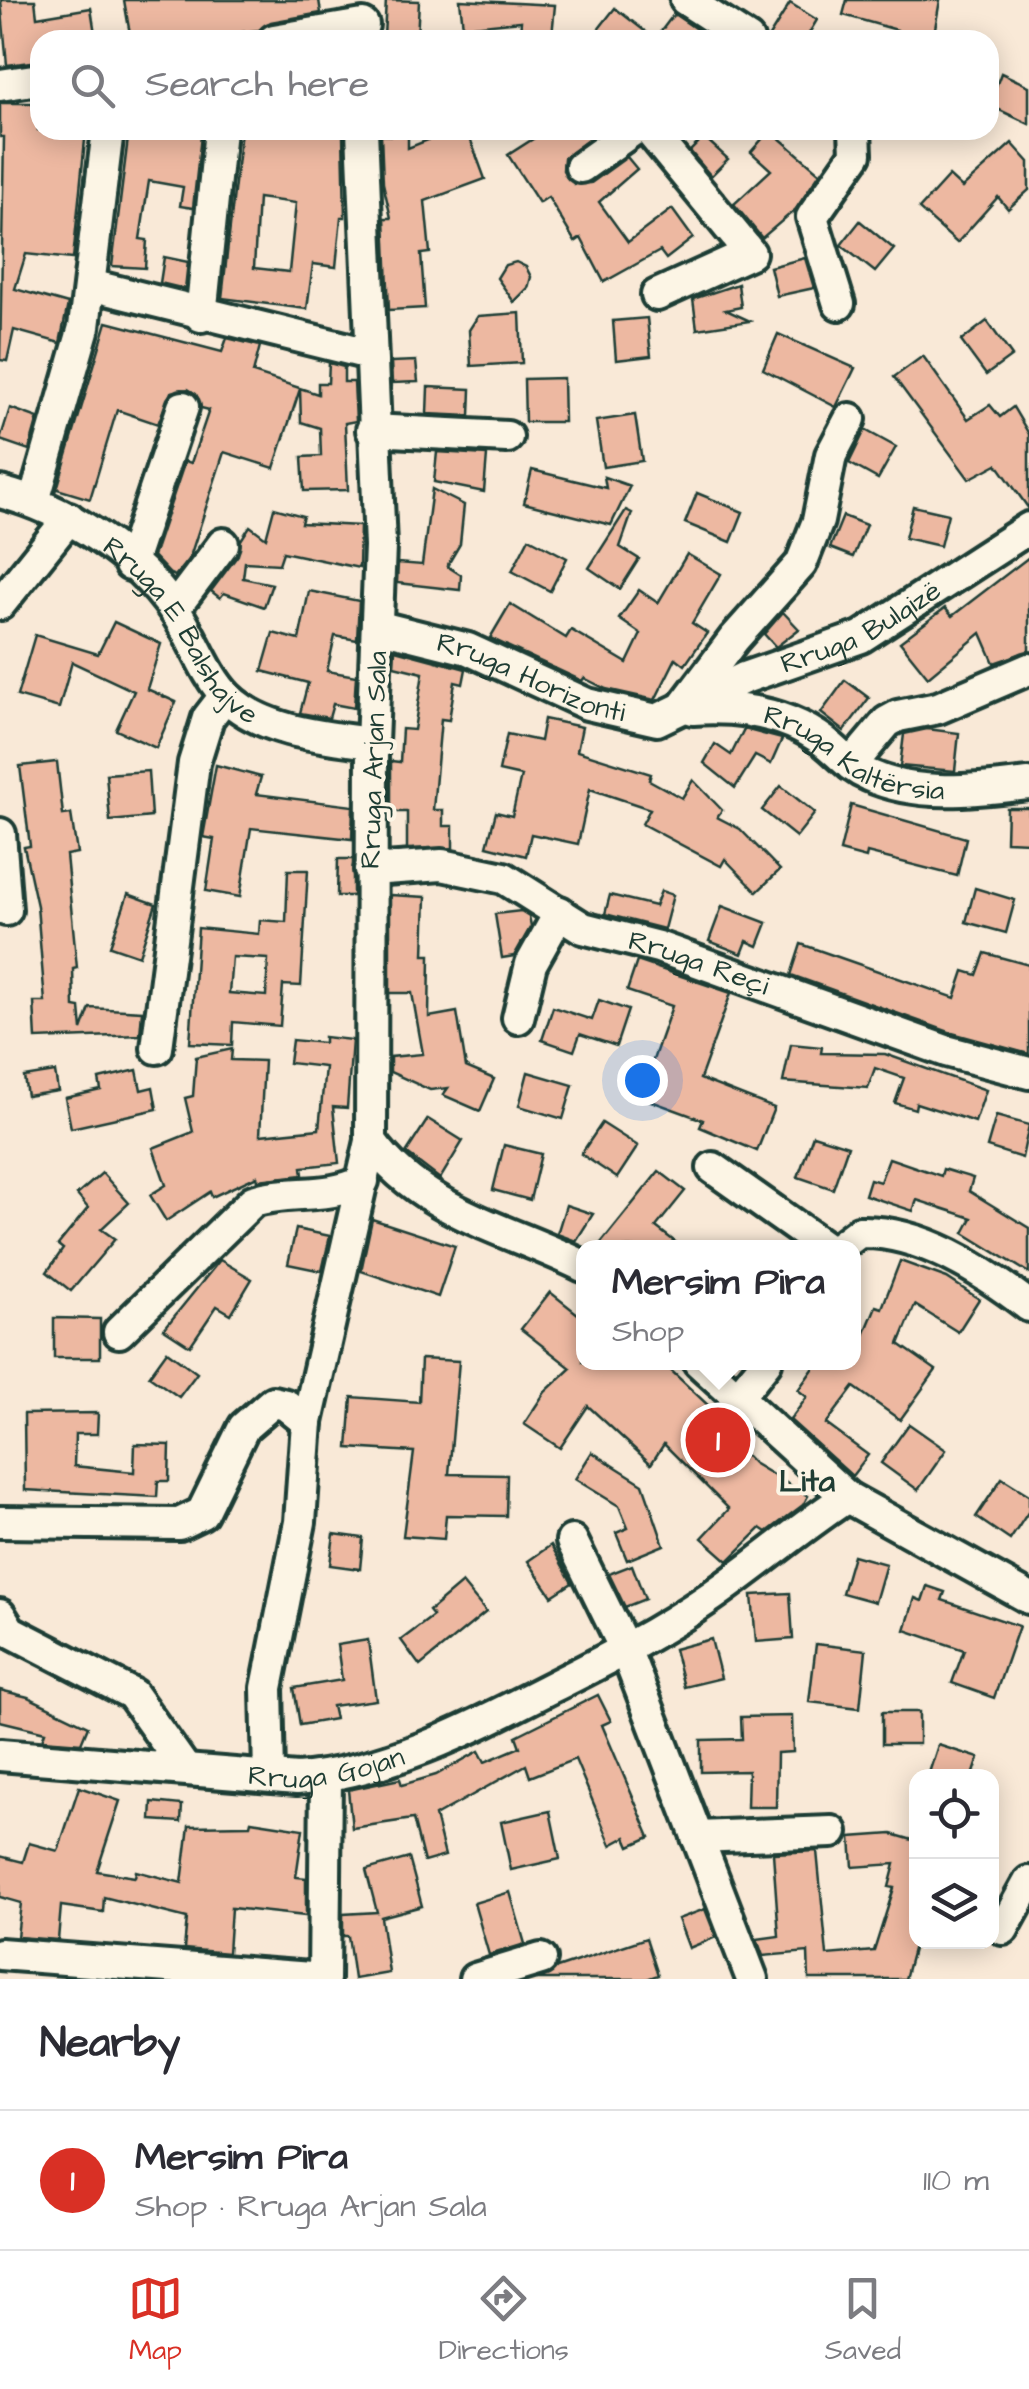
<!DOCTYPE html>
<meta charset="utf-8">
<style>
:root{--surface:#fff;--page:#f2f2f3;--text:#2b2b33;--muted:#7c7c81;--line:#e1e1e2;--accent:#d93025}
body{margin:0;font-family:"Architects Daughter",sans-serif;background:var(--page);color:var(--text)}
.controls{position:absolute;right:30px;bottom:30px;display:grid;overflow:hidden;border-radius:20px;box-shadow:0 5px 25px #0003}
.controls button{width:90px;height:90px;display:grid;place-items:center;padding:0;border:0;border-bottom:2px solid var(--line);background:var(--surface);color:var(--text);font:50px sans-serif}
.you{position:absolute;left:642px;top:1080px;width:35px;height:35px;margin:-25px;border:8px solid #fff;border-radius:50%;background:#1a73e8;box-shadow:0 0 0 15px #1a73e833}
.badge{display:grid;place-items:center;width:65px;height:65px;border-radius:50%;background:var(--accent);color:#fff;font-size:32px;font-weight:700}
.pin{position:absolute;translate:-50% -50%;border:5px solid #fff;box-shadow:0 2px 10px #0006}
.popup{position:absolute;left:576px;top:1240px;width:285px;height:130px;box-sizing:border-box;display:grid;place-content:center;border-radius:20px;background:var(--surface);filter:drop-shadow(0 2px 8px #0005);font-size:32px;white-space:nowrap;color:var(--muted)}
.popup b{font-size:38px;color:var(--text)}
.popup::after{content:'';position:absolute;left:50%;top:100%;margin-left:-20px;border:20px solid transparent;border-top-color:var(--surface)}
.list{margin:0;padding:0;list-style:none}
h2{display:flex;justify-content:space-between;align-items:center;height:130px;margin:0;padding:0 40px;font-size:42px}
h2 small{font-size:32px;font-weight:400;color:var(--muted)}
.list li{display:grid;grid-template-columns:65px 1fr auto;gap:30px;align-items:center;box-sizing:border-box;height:140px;padding:0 40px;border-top:2px solid var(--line)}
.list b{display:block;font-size:38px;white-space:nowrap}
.list p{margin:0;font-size:32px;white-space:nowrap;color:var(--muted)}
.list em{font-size:32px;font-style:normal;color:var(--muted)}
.icon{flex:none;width:55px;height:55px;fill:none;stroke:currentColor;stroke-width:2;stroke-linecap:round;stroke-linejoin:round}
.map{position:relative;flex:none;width:1029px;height:1979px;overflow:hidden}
.search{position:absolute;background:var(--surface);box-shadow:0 5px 25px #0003;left:30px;right:30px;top:30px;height:110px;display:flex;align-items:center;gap:25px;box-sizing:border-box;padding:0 35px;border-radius:30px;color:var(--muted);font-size:38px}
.sheet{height:270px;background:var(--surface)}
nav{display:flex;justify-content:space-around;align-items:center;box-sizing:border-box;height:140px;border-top:2px solid var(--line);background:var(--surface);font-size:28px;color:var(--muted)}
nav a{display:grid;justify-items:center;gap:5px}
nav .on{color:var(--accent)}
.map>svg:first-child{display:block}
.building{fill:#edb8a1;stroke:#1f3d34;stroke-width:2.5;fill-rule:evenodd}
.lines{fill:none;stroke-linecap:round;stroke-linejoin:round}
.minor-casing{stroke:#1f3d34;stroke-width:38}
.minor{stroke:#fcf5e5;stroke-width:30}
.labels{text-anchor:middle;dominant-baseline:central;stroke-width:8;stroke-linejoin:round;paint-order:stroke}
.street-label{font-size:28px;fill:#1f3d34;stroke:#fcf5e5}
.quarter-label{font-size:32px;font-weight:bold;fill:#1f3d34;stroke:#fcf5e5}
</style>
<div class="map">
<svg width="1029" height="1979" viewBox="0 0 1029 1979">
<rect width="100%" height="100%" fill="#f9e9d7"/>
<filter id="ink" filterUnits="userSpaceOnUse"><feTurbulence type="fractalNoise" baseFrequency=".01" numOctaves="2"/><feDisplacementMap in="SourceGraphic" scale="20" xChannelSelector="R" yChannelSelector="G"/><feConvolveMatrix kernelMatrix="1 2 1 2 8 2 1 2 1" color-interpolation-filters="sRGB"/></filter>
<g filter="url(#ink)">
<!-- building -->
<g class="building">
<polygon points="1,0 35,0 37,17 91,8 96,40 40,40 40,61 7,65"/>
<polygon points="124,0 319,0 321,13 271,22 259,30 178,40 131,40"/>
<polygon points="386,0 419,1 417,38 384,36"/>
<polygon points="460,0 555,5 552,36 520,33 521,21 463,27"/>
<polygon points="847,0 940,0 933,40 895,40 897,30 843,15"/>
<polygon points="790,3 817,20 805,40 767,40"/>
<polygon points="615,8 655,39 674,14 702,33 697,40 608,40 597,31"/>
<polygon points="1001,73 1029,86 1029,124 989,105"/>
<polygon points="0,103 39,103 38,130 86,130 73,259 26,254 15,289 68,304 60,343 14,330 7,361 0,360 4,137 0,137"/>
<polygon points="129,130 201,136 193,208 180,206 183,187 149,181 140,239 147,240 145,268 112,266"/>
<path d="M241 130 343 134 345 217H341L336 267 313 264 307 309 222 298ZM258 198 296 203 289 272 254 268Z"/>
<polygon points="453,130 467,130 485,179 425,201 430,253 421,254 425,308 389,310 385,218 391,218 383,183 381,135 408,136 408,148"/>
<polygon points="547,130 601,130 564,158 563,170 574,184 591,183 627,157 637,169 599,202 628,242 672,209 693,238 666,259 660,251 604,282 581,238 575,242 548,197 539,203 508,155"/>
<polygon points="770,130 820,173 796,209 762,238 734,204 771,170 751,152"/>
<polygon points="704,137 728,159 711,176 690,151"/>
<polygon points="1012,143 1029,162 1029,190 1008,209 998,197 957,243 919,209 949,176 962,188"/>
<polygon points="860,221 894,249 875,272 841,245"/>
<polygon points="164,257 188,262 185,289 160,283"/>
<polygon points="805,258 814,288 777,296 770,267"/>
<polygon points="516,262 526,267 531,277 528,288 514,302 497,278 505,265"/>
<polygon points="738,284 741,307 726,310 750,321 697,329 693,299"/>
<polygon points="520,313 522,363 471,366 469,330 478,316"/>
<polygon points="647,318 651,356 616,360 613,321"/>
<polygon points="987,321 1012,356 986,375 961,341"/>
<polygon points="107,322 222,352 227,338 260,346 253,373 318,394 318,383 328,383 329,363 344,367 344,382 354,382 356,421 345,423 348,490 304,491 302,457 321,456 320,428 301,422 300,389 274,468 224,452 190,557 175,576 170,574 153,556 185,461 191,463 209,410 201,408 196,394 188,389 171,392 158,424 117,410 90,499 57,489"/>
<polygon points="778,334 855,368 836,407 763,369"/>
<polygon points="923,356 968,419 990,405 1000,417 1013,407 1029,434 1029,509 997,464 969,479 894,377"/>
<polygon points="416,361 418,382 392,383 391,362"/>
<polygon points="563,378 564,422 525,422 524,379"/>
<polygon points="428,387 471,389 470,416 427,414"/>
<polygon points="10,408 38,418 29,450 0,440"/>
<polygon points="635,415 642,461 603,467 596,421"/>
<polygon points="865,430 896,447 878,479 849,463"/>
<polygon points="437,452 487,455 484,492 434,482"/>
<polygon points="532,470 606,488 604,477 630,486 611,525 524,503"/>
<polygon points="432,489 464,505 460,544 447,566 461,575 460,590 397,583 398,563 422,565"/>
<polygon points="697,493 743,512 731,542 685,523"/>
<polygon points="913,506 948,514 940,546 905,538"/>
<polygon points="274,508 303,516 301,523 360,526 359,568 283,552 279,564 245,562 243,578 272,584 264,607 224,593 220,598 211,591 238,555 241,540 250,526 266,538"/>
<polygon points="626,510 632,513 620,547 639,559 620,589 589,568"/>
<polygon points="843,516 866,525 853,557 830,548"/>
<polygon points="529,538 567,558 550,591 512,571"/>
<polygon points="687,554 721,574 692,623 707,633 685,665 676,658 655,700 606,689 584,678 582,681 490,638 510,604 566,638 571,630 627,663 641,634 619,619 639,590 658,603"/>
<polygon points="1029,557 1029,651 994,663 981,633 928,677 900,642 945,608 952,616"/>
<polygon points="309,591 359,601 357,640 335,636 327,671 356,676 354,708 333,704 329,718 300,713 308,683 262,671 273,633 299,640"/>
<polygon points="783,612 799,629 776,647 764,634"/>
<polygon points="114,622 161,644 147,689 176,702 156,748 116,730 134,691 72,662 59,708 17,696 35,635 98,654"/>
<polygon points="395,650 466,669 463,684 455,682 449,720 441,719 433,810 443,810 443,826 453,826 453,848 407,849 407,812 391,812 391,761 400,762 402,729 414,730 423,673 394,666"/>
<polygon points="845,680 869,698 844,731 821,713"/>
<polygon points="544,719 582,727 577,751 651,774 649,780 682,798 693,780 722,810 717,817 740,829 780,870 757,892 725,859 721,866 642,824 650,809 590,789 578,844 531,834 526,856 487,846 496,812 512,816 521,776 499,771 507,734 540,741"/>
<polygon points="744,729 782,739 771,764 755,756 735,788 704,763 715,744 731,755"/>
<polygon points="927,729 959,733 955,771 900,766 904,734"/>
<polygon points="57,762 63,815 71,814 77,853 66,855 77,968 73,969 74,1007 80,1008 82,1030 90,1008 142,1011 140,1035 36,1039 34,1002 45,1002 37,906 24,847 30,846 20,766"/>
<polygon points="216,765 261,777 256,794 353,806 352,839 251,828 240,897 206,891 214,839 203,837"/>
<polygon points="148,771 151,817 110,821 106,774"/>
<polygon points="781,786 815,813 796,837 762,810"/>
<polygon points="851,805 966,838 957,876 867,853 866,858 840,851"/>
<polygon points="1007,808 1029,808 1029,842 1006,841"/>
<polygon points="338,859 353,859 353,896 337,896"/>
<path d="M288 870H308L301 986 283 985 280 1026 233 1022 232 1045 190 1043 198 928 259 934 260 920 286 922ZM232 957 268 959 266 996 229 993Z"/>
<polygon points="975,888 1015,900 1006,933 966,922"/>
<polygon points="661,891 673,895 664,929 605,914 610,895 655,906"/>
<polygon points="128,894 156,904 139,956 110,946"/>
<polygon points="390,895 426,897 424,955 430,955 429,1017 457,1012 466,1067 494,1079 480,1111 443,1095 448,1088 430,1090 390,1072 390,1057 423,1054 412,993 390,993"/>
<polygon points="722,906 767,923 758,946 747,941 742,954 709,941"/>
<polygon points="521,911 529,916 531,926 514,956 502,958 495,914"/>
<polygon points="801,944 955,998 964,971 977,975 985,953 1029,965 1029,1054 952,1033 791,975"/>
<polygon points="637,961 731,993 700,1079 774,1108 757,1151 700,1127 703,1120 640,1097 672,1006 627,991"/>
<polygon points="599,1000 628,1010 616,1046 580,1034 574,1051 542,1040 553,1007 592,1020"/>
<polygon points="324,1037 352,1040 347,1108 333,1107 339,1163 302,1167 303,1175 258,1180 257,1176 212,1197 210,1192 166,1221 150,1195 166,1185 153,1148 193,1132 185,1098 193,1096 196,1057 232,1049 231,1060 264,1061 260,1135 319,1129 325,1067 289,1063 292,1040 324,1043"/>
<polygon points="791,1044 822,1047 821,1053 885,1054 986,1090 975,1122 916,1103 915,1109 895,1103 904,1078 875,1068 868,1088 783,1082"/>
<polygon points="137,1070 141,1090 153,1087 157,1109 71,1128 65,1098 101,1090 99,1079"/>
<polygon points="55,1072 58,1091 27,1096 24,1077"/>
<polygon points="528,1072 573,1085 563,1119 519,1106"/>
<polygon points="996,1116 1029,1125 1022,1158 987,1147"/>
<polygon points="428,1119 463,1141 440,1179 406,1153"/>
<polygon points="602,1123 638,1146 617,1178 581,1154"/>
<polygon points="813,1135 848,1146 833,1189 798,1177"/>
<polygon points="504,1145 541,1154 530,1200 493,1190"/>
<polygon points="889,1158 941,1176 943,1169 973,1178 969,1191 1029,1228 1029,1273 964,1233 972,1218 917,1200 913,1211 865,1195 870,1179 880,1182"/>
<polygon points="659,1171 685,1191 656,1227 683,1248 597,1248"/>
<polygon points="102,1173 129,1203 101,1229 115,1239 71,1291 47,1272 63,1249 58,1245 88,1208 77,1195"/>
<polygon points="566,1205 593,1214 576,1241 557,1234"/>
<polygon points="372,1219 455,1246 438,1297 361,1271"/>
<polygon points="296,1229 330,1236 322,1271 288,1264"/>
<polygon points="220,1260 252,1279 231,1314 217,1306 190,1346 164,1329"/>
<polygon points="900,1261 947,1278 979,1299 958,1332 915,1305 899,1344 936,1370 900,1420 854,1387 826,1424 868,1455 852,1476 790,1420 807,1397 798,1390 818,1362 853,1362 876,1306 882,1308"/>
<polygon points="550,1292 583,1318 583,1362 662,1362 710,1407 705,1413 753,1463 808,1496 803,1505 767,1532 761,1528 728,1561 702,1538 729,1509 664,1444 651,1464 588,1406 560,1448 524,1424 545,1392 571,1368 521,1329"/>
<polygon points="54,1318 100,1319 100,1358 54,1358"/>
<polygon points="167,1351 197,1373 179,1397 149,1376"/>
<polygon points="421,1359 459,1361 449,1474 507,1475 506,1516 446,1515 444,1539 403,1536 414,1452 348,1448 352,1397 419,1402"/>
<polygon points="98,1413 97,1434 75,1434 74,1466 134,1472 135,1444 170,1445 169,1481 158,1481 157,1497 25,1490 24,1414"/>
<polygon points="909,1424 946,1450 918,1490 881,1463"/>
<polygon points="592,1452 643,1484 664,1545 627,1560 616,1533 628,1528 619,1506 575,1479"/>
<polygon points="1002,1478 1029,1495 1029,1511 1010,1540 976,1517"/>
<polygon points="334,1534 363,1538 360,1569 330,1565"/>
<polygon points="551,1545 572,1583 552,1596 528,1561"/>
<polygon points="853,1555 886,1564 875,1602 842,1593"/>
<polygon points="632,1565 645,1599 625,1607 609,1574"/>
<polygon points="462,1583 486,1612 420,1666 401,1640 433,1616 429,1611"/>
<polygon points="927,1586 945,1592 942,1600 1019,1626 994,1698 952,1683 964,1650 905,1630 915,1598 922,1601"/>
<polygon points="790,1593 793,1639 756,1642 752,1595"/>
<polygon points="711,1639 721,1678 684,1687 674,1649"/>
<polygon points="368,1640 376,1700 332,1706 335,1719 300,1725 294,1688 342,1680 337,1645"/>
<polygon points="816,1644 866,1650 860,1708 809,1702"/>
<polygon points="0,1690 28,1697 88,1726 81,1743 42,1740 45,1732 0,1721"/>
<polygon points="598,1695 611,1721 602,1725 650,1837 630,1846 626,1837 611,1845 575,1759 530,1777 526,1765 435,1816 445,1856 424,1862 413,1819 352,1828 348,1790 400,1779 402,1785 436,1775 479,1751 485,1762 520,1747 516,1736"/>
<rect x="882" y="1712" width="37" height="32"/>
<polygon points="792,1716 793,1752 777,1753 776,1807 747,1807 748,1771 701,1772 701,1740 742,1739 741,1717"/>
<polygon points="938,1745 979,1758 973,1776 928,1776"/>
<polygon points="79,1787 120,1801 97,1871 135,1877 136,1871 182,1883 189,1826 250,1825 251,1821 303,1829 296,1877 306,1878 306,1916 231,1908 228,1953 184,1949 187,1918 104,1897 103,1912 61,1906 58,1940 17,1937 21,1903 0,1897 0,1856 23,1862 29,1843 58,1851"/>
<polygon points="152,1802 182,1805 181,1822 151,1820"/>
<polygon points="550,1811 560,1859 511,1870 501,1822"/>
<polygon points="892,1834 916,1841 916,1938 905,1979 809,1979 808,1952 763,1956 757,1939 779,1936 773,1853 817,1851 827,1955 874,1951 894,1888 889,1887 895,1864 853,1867 851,1837"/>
<polygon points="409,1858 422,1906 381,1917 389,1973 354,1979 348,1936 343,1936 343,1914 377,1912 366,1870"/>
<polygon points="510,1892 525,1944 489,1955 474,1903"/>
<polygon points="705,1909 716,1937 689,1948 678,1919"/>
<polygon points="646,1938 658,1975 647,1979 540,1979 557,1968"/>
</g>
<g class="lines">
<defs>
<g id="minor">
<polyline points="686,0 748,40"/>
<polyline points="274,40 363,25"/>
<polyline points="0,85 40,79"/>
<path d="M362 130 380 546 372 743 371 1141C421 1212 509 1229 583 1266"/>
<polyline points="649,130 750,253 657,295"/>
<polyline points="581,167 633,130"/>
<polyline points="90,285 369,354"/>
<polyline points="839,304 812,217 856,154 855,130"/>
<polyline points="201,316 220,130"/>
<polyline points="372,430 507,437"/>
<path id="s1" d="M0 492C66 509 136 554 175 611 193 637 205 675 227 697 262 732 325 737 372 743"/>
<polyline points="34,501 84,327 108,130"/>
<polyline points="130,565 183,407"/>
<polyline points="0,604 69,518"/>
<polyline points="174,609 223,544"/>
<path id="s2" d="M380 627 468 649 587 704 657 720 744 678 861 637 1029 528"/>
<polyline points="685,704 734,639 801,564 818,521 831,455 850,419"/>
<path id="s3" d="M693 709C740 706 787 713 825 742 840 754 851 768 868 775 918 798 977 790 1029 784"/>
<polyline points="851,765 887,722 898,716 938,708 1029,669"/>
<polyline points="0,834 6,910"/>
<path id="s4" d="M370 870 442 865 504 878 583 928 658 947 946 1051 1029 1073"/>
<polyline points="518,1018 531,964 560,912"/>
<polyline points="157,1048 194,763 208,718 225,696"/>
<polyline points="713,1168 826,1248"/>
<path d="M838 1248 859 1232C920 1230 982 1270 1029 1306"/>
<path d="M119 1332 253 1201C290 1189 327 1200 363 1181"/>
<polyline points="699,1362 847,1497 1029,1598"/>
<polyline points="736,1399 766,1362"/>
<polyline points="0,1522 179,1524 202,1513 244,1427 273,1402 286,1405 307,1422"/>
<polyline points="572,1541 626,1651 752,1979"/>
<polyline points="0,1615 10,1631 132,1694 185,1769"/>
<path id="s5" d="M0 1755 297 1779C386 1772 468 1730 546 1690 604 1661 659 1633 712 1596 758 1564 801 1527 847 1497"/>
<polyline points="269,1775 267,1688 300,1522 307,1422 371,1141"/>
<polyline points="697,1837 832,1832"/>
<polyline points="1003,1929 1029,1882"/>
<polyline points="0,1954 324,1979 326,1777"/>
<polyline points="475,1979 541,1959"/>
</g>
</defs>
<!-- minor casing -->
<use href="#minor" class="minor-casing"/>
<!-- minor -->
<use href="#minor" class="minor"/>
</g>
</g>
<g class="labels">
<!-- street labels -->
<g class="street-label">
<text stroke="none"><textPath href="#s2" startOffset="518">Rruga Bulqizë</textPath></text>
<text stroke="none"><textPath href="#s1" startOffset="235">Rruga E Balshajve</textPath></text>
<text stroke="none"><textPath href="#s2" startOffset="160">Rruga Horizonti</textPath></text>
<text stroke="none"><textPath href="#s3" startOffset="172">Rruga Kaltërsia</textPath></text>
<text transform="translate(374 760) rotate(-88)">Rruga Arjan Sala</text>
<text stroke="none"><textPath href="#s4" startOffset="350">Rruga Reçi</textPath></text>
<text stroke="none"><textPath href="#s5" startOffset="328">Rruga Gojan</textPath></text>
</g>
<!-- quarter labels -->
<g class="quarter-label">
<text x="807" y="1481">Lita</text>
</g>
</g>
</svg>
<div class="controls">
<button><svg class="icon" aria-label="locate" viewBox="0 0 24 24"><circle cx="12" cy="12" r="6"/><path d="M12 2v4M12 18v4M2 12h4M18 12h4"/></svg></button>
<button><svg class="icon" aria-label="layers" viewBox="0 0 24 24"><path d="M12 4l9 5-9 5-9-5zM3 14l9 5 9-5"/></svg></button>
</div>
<div class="you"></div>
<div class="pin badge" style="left:718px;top:1440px">1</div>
<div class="popup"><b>Mersim Pira</b>Shop</div>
<div class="search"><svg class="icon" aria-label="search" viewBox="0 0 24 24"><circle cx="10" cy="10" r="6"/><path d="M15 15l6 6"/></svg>Search here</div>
</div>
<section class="sheet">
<h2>Nearby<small></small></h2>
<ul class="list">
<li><span class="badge">1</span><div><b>Mersim Pira</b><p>Shop · Rruga Arjan Sala</p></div><em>110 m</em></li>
</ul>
</section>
<nav>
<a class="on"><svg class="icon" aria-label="map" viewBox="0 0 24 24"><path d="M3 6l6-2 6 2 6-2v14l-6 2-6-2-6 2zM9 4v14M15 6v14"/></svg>Map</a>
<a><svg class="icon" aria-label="directions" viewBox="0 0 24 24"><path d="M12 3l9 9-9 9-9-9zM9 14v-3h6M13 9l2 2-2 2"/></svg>Directions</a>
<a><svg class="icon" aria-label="saved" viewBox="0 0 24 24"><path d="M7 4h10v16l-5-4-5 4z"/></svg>Saved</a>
</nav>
